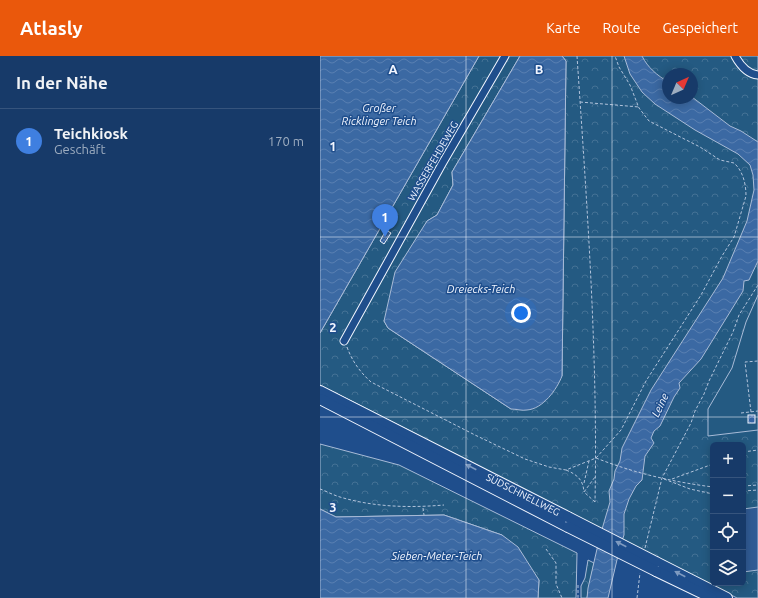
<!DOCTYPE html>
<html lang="de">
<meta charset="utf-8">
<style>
:root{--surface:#173a69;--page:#244571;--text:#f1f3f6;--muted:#9eadc0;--line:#36547d;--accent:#ea580c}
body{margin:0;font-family:Ubuntu,sans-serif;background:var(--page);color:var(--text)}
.controls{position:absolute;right:12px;bottom:12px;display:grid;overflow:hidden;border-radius:6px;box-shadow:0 2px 10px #0003}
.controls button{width:36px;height:36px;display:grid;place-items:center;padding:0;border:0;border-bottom:1px solid var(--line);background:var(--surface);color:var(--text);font:20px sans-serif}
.compass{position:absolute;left:342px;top:12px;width:36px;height:36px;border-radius:50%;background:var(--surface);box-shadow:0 2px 10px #0003;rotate:44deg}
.you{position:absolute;left:201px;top:257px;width:14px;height:14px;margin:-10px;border:3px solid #fff;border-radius:50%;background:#1a73e8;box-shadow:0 0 0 6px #1a73e833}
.badge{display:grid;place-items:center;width:26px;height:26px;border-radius:50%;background:var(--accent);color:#fff;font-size:13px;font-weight:700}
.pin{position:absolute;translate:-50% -33px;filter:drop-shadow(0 1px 2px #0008)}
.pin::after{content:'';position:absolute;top:21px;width:14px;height:12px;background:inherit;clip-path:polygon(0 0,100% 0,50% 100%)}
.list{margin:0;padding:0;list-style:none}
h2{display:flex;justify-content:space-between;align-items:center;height:52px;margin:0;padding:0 16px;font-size:17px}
h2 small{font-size:13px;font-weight:400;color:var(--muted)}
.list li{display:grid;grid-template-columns:26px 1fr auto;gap:12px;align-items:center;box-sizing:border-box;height:64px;padding:0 16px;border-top:1px solid var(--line)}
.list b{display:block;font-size:15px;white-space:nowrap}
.list p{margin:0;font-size:13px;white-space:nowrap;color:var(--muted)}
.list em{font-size:13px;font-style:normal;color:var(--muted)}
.icon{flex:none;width:22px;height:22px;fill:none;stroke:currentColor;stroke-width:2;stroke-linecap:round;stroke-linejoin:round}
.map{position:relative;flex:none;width:438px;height:542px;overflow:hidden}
header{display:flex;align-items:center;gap:24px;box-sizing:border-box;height:56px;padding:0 20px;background:var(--accent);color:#fff}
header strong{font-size:19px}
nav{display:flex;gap:22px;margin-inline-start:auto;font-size:14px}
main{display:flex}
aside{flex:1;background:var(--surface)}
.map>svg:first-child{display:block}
.forest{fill:url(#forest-crowns);stroke:#a8bbd7;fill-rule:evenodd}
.garden{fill:#245a82;stroke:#a8bbd7}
.parking{fill:#305b95;stroke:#a8bbd7}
.water{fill:url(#water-waves);stroke:#a8bbd7}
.building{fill:url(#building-cross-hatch);stroke:#f2f6ff}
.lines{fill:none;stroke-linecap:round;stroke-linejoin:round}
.minor-casing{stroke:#f2f6ff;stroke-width:9}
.highway-casing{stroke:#f2f6ff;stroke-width:12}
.path{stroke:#b3c4dc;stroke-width:1;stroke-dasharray:3 2;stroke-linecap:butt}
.minor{stroke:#1f4e8c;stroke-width:7}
.highway{stroke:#1f4e8c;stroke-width:10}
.highway-bridge-casing{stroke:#f2f6ff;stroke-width:12;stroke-linecap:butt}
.highway-bridge{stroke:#1f4e8c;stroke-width:10}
.oneway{fill:#7e9ac0}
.grid{fill:none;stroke:#f2f6ff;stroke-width:1;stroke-opacity:0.55}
.labels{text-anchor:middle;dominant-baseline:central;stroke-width:3;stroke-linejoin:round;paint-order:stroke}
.street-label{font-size:10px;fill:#f2f6ff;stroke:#1f4e8c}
.water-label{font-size:11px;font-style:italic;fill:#f2f6ff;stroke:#1f4e8c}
.grid-label{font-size:13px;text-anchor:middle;font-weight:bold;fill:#f2f6ff;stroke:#1f4e8c;stroke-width:3;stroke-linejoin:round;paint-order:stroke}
</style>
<header>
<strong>Atlasly</strong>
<nav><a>Karte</a><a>Route</a><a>Gespeichert</a></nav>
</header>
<main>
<aside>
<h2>In der Nähe<small></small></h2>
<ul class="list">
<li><span class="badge" style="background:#3f7fe0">1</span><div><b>Teichkiosk</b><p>Geschäft</p></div><em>170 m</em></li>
</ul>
</aside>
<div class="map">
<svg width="438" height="542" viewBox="0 0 438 542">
<defs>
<pattern id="forest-crowns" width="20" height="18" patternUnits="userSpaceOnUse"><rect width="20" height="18" fill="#245a82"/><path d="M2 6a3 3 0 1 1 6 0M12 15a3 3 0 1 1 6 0" fill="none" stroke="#447295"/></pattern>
<pattern id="water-waves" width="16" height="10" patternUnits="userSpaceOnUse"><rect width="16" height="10" fill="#3b69a3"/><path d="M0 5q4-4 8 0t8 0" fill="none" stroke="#587fb1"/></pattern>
<pattern id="building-cross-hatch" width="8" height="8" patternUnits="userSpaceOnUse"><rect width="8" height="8" fill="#3563a3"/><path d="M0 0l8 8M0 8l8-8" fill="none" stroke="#537ab1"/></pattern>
</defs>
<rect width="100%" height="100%" fill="#1f4e8c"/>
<!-- forest -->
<g class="forest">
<path d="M159 0H200L132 116 133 129 117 159 107 165 64 265 68 272 191 353 242 320 246 5 242 0H438V542H417L0 329V277ZM348 18H372V42H348ZM393 389H423V527H393Z"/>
<polygon points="0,388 79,409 257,497 256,542 218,542 219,524 182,479 124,459 16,461 0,453"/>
<polygon points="268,504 274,507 267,542 261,542 261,530 265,522"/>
</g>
<!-- garden -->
<polygon class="garden" points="438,239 438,374 388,380 388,353 412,312 426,266"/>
<!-- parking -->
<polygon class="parking" points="438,451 438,514 423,516 423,453"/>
<!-- water -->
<g class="water">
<polygon points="0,0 159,0 0,277"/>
<path d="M200 0H242L246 5 242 320C237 333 223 353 207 354 202 355 196 353 191 353L68 272 64 265 75 216 107 165 117 159 133 129 132 116Z"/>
<path d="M304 0H322C328 12 337 19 348 26V42H372V41L410 70 421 75 438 86V205L429 224 424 225 423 235 381 303 359 327 360 332 354 341 340 370 334 375 331 382 334 387 325 400 322 424 316 430 309 443 304 458V479L300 491 288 542H267L268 532 280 480 290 446 289 435 294 423 295 415 300 405 302 392 331 334 403 222 427 165 434 134 433 119 430 109 418 98 375 74 335 48 322 36 310 18Z"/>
<polygon points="0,453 16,461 124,459 182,479 198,491 219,524 218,542 0,542"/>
</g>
<!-- building -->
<g class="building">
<polygon points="66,174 71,177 64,188 60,185"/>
<rect x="428" y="359" width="7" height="8"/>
</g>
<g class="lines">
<defs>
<g id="minor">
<path d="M415 0C420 9 427 18 438 19"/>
<polyline points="24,285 122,108 185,0"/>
</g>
<g id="highway">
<path id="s1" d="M0 335 248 461"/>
<polyline points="0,343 248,471"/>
<polyline points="336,506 407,542"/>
<polyline points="336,515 392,542"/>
</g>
</defs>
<!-- minor casing -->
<use href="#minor" class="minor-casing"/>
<!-- highway casing -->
<use href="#highway" class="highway-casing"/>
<!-- path -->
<g class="path">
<path d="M257 0C267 149 278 297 275 446"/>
<polyline points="260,46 319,51"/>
<path d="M27 291C32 305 40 316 51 326L155 379 205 403 229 411 246 414 276 402 301 374 326 325 381 239 402 200 414 181 426 140C426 128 423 115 414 107L400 104 380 91 329 65 319 52 310 29 299 11 295 0"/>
<polyline points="431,356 425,306 438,305"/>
<polyline points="421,357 438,355"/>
<polyline points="423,396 438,394"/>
<path d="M276 402C314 417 353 426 393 431"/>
<path d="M246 414C258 419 263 424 264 436"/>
<polyline points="344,423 370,433 393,438"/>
<polyline points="352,423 393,408"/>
<polyline points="264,427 269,405"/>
<polyline points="423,430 438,429"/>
<path d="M0 433C6 435 13 439 20 441 53 451 89 452 124 449"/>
<polyline points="423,435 438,434"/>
<polyline points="275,446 264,436 275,421"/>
<polyline points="103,452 104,459"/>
<polyline points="325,492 342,422 371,367 375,355 384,338 389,325 413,276 419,259 438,229"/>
<polyline points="226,493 236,507 236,528 242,542"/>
<polyline points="258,542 258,528"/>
<polyline points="317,542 320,517"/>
</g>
<!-- minor -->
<use href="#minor" class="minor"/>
<!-- highway -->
<use href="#highway" class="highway"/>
<defs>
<g id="highway-bridge">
<polyline points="248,461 336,506"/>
<polyline points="248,471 336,515"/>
</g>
</defs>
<!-- highway-bridge casing -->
<use href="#highway-bridge" class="highway-bridge-casing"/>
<!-- highway-bridge -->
<use href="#highway-bridge" class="highway-bridge"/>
</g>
<!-- one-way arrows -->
<defs><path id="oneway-solid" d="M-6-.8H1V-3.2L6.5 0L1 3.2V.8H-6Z"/></defs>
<g class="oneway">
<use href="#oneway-solid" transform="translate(151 411) rotate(-153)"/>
<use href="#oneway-solid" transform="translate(301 488) rotate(-153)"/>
<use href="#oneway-solid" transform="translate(360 518) rotate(-153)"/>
</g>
<!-- grid -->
<path class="grid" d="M146 0V542M292 0V542M0 181H438M0 361H438"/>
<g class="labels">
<!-- street labels -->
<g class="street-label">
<text transform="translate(113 105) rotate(-60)">WASSERFEHDEWEG</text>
<text stroke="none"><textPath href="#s1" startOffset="228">SÜDSCHNELLWEG</textPath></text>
</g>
<!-- water labels -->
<g class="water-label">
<text x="59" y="52">Großer<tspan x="59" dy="13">Ricklinger Teich</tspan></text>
<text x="161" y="233">Dreiecks-Teich</text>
<text transform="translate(340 349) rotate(-65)">Leine</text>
<text x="117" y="500">Sieben-Meter-Teich</text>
</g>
</g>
<g class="grid-label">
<text x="73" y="18">A</text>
<text x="219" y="18">B</text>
<text x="13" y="95">1</text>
<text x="13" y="276">2</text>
<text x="13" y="456">3</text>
</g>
</svg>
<div class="controls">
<button>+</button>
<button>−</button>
<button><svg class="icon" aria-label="locate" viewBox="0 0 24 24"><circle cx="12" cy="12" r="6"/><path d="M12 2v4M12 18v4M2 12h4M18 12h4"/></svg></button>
<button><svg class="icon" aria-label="layers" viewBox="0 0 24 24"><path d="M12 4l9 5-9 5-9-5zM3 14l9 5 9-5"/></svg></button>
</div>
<svg class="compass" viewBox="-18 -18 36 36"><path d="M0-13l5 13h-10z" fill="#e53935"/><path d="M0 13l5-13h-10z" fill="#9eadc0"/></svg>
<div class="you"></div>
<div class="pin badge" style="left:65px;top:181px;background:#3f7fe0">1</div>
</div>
</main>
